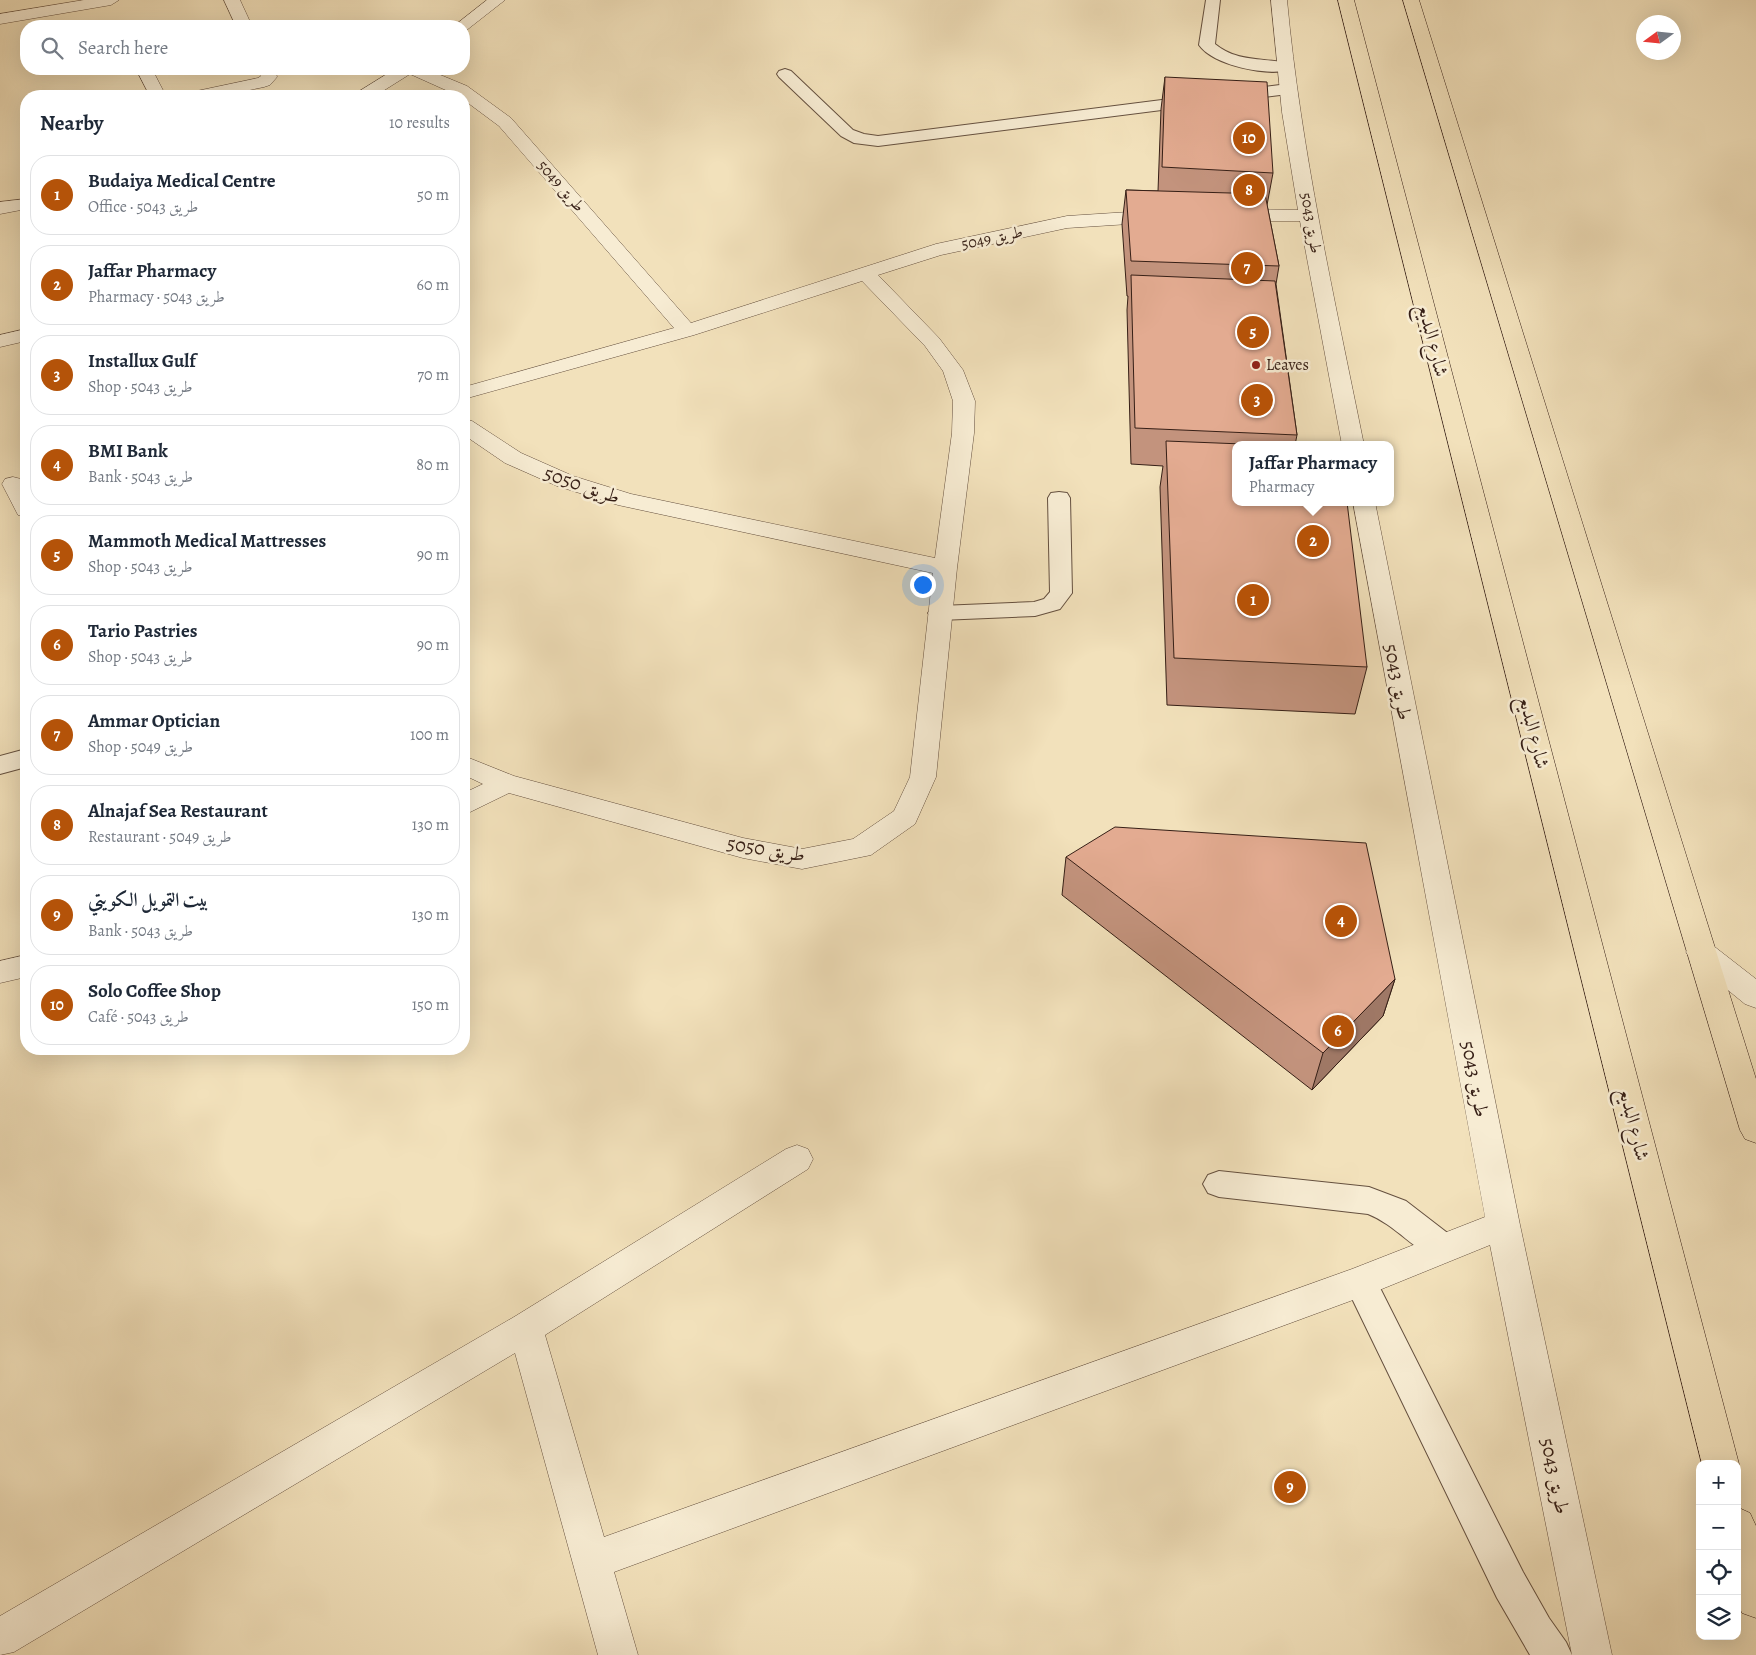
<!DOCTYPE html>
<meta charset="utf-8">
<style>
:root{--surface:#fff;--page:#f6f6f7;--text:#1f2937;--muted:#747a83;--line:#e0e1e3;--accent:#b45309}
body{margin:0;font-family:Alegreya,Amiri,serif;background:var(--page);color:var(--text)}
.controls{position:absolute;right:15px;bottom:15px;display:grid;overflow:hidden;border-radius:10px;box-shadow:0 5px 20px #0002}
.controls button{width:45px;height:45px;display:grid;place-items:center;padding:0;border:0;border-bottom:1px solid var(--line);background:var(--surface);color:var(--text);font:25px sans-serif}
.compass{position:absolute;left:1636px;top:15px;width:45px;height:45px;border-radius:50%;background:var(--surface);box-shadow:0 5px 20px #0002;rotate:255deg}
.you{position:absolute;left:922px;top:584px;width:18px;height:18px;margin:-12px;border:4px solid #fff;border-radius:50%;background:#1a73e8;box-shadow:0 0 0 8px #1a73e833}
.badge{display:grid;place-items:center;width:32px;height:32px;border-radius:50%;background:var(--accent);color:#fff;font-size:16px;font-weight:700}
.pin{position:absolute;translate:-50% -50%;border:2px solid #fff;box-shadow:0 1px 5px #0006}
.popup{position:absolute;left:1232px;top:441px;width:162px;height:65px;box-sizing:border-box;display:grid;place-content:center;border-radius:10px;background:var(--surface);filter:drop-shadow(0 1px 4px #0005);font-size:16px;white-space:nowrap;color:var(--muted)}
.popup b{font-size:19px;color:var(--text)}
.popup::after{content:'';position:absolute;left:50%;top:100%;margin-left:-10px;border:10px solid transparent;border-top-color:var(--surface)}
.list{margin:0;padding:0;list-style:none}
h2{display:flex;justify-content:space-between;align-items:center;height:65px;margin:0;padding:0 20px;font-size:21px}
h2 small{font-size:16px;font-weight:400;color:var(--muted)}
.list li{display:grid;grid-template-columns:32px 1fr auto;gap:15px;align-items:center;box-sizing:border-box;height:80px;margin:0 10px 10px;padding:0 10px;border:1px solid var(--line);border-radius:20px}
.list b{display:block;font-size:19px;white-space:nowrap}
.list p{margin:0;font-size:16px;white-space:nowrap;color:var(--muted)}
.list em{font-size:16px;font-style:normal;color:var(--muted)}
.icon{flex:none;width:28px;height:28px;fill:none;stroke:currentColor;stroke-width:2;stroke-linecap:round;stroke-linejoin:round}
.map{position:relative;flex:none;width:1756px;height:1655px;overflow:hidden}
.search{position:absolute;background:var(--surface);box-shadow:0 5px 20px #0002;left:20px;top:20px;width:450px;height:55px;display:flex;align-items:center;gap:12px;box-sizing:border-box;padding:0 18px;border-radius:20px;color:var(--muted);font-size:19px}
.panel{position:absolute;background:var(--surface);box-shadow:0 5px 20px #0002;left:20px;top:90px;width:450px;height:965px;border-radius:20px}
.map>svg:first-child{display:block}
.lines{fill:none;stroke-linecap:round;stroke-linejoin:round}
.lane-casing{stroke:#65503f;stroke-width:2}
.street-casing{stroke:#65503f;stroke-width:1}
.primary-casing{stroke:#361f16;stroke-width:1}
.lane{fill:#f7ecd3;fill-rule:evenodd}
.street{fill:#f7ecd3;fill-rule:evenodd}
.primary{fill:#f2e1bb;fill-rule:evenodd}
.wall{fill:#c3937d;stroke:#361f16}
.shaded-wall{fill:#9f7866;stroke:#361f16}
.building{fill:#e3ab91;stroke:#361f16}
.poi-dot{fill:#8f2418;stroke:#f7ecd3;stroke-width:2}
.labels{text-anchor:middle;dominant-baseline:central;stroke-width:5;stroke-linejoin:round;paint-order:stroke}
.far-street-label{font-size:16px;fill:#361f16;stroke:#f7ecd3}
.far-poi-label{font-size:16px;fill:#361f16;stroke:#f7ecd3;text-anchor:start}
.street-label{font-size:20px;fill:#361f16;stroke:#f7ecd3}
</style>
<div class="map">
<svg width="1756" height="1655" viewBox="0 0 1756 1655">
<rect width="100%" height="100%" fill="#f2e1bb"/>
<filter id="stains"><feTurbulence type="fractalNoise" baseFrequency=".004" numOctaves="4"/><feColorMatrix values="0 0 0 0 .2 0 0 0 0 .09 0 0 0 0 .02 0 0 0 .5 -.17"/></filter>
<radialGradient id="worn" r=".72"><stop offset=".6" stop-color="#630" stop-opacity="0"/><stop offset="1" stop-color="#630" stop-opacity=".3"/></radialGradient>
<g class="lines">
<defs>
<g id="lane">
<path d="M1206 0H1220L1215 44C1238 63 1264 57 1290 64L1293 67 1290 70C1267 76 1214 66 1199 45Z"/>
<polygon points="785,69 791,71 853,130 864,134 878,136 1288,84 1296,89 1288,94 878,146 854,143 841,136 779,77 777,74 779,71"/>
<polygon points="1059,492 1067,493 1070,498 1072,593 1060,609 1035,616 940,620 932,618 928,613 932,608 940,606 1034,602 1044,599 1050,592 1048,498 1051,493"/>
<polygon points="26,749 26,767 0,774 0,756"/>
<path d="M1219 1171 1369 1187 1406 1201 1454 1238 1459 1248 1454 1258 1443 1262C1415 1252 1396 1225 1368 1214L1219 1197 1208 1193 1203 1184 1208 1175Z"/>
<polygon points="1360,1267 1372,1272 1523,1572 1549,1618 1566,1642 1572,1655 1530,1655 1497,1598 1344,1282 1348,1272"/>
</g>
<g id="street">
<polygon points="84,0 119,0 111,5 0,24 0,14"/>
<polygon points="224,0 240,0 252,26 236,26"/>
<polygon points="487,0 505,0 468,29 464,30 464,26 454,26"/>
<path d="M1271 0H1287C1301 151 1334 296 1364 445H1342L1300 221H1233L1226 219 1224 215 1226 211 1233 209 1298 210 1282 112Z"/>
<polygon points="136,69 152,69 166,96 150,96"/>
<polygon points="259,69 275,69 277,77 270,85 264,87 220,96 190,96 192,92 258,78 261,76"/>
<polygon points="395,69 426,69 467,86 511,118 691,323 936,244 1067,216 1160,210 1167,212 1169,216 1167,220 1160,222 1067,228 941,255 878,275 939,338 963,370 975,401 974,433 957,568 936,777 915,824 871,855 802,869 743,858 509,793 464,815 464,793 483,784 464,775 464,756 514,776 743,838 802,849 853,839 894,811 910,777 933,573 618,505 557,486 505,463 464,435 464,420 472,421 521,453 573,476 631,494 935,558 952,433 953,401 943,371 925,346 862,281 694,335 464,399 464,387 674,328 499,126 464,100 464,96 459,96 410,74 375,96 356,96 358,92"/>
<polygon points="26,199 26,209 0,214 0,202"/>
<polygon points="26,329 26,341 0,347 0,335"/>
<polygon points="13,477 21,479 26,488 26,517 18,515 2,484 5,479"/>
<polygon points="1353,502 1375,502 1520,1225 1612,1655 1572,1655 1490,1245 1372,1293 614,1572 638,1655 598,1655 515,1353 14,1652 0,1655 0,1616 514,1317 786,1149 797,1145 808,1149 813,1159 808,1169 545,1335 604,1537 1352,1269 1485,1217"/>
<polygon points="1701,941 1711,944 1756,979 1756,1008 1745,1004 1691,960 1686,952 1691,944"/>
<polygon points="26,955 26,977 0,983 0,961"/>
</g>
<g id="primary">
<polygon points="1338,0 1354,0 1739,1464 1737,1469 1737,1464 1702,1464"/>
<polygon points="1403,0 1419,0 1756,1079 1756,1143 1745,1139 1740,1130"/>
<polygon points="1737,1507 1750,1513 1756,1526 1756,1618 1742,1613 1737,1601"/>
</g>
</defs>
<!-- lane casing -->
<use href="#lane" class="lane-casing"/>
<!-- street casing -->
<use href="#street" class="street-casing"/>
<!-- primary casing -->
<use href="#primary" class="primary-casing"/>
<!-- lane -->
<use href="#lane" class="lane"/>
<!-- street -->
<use href="#street" class="street"/>
<!-- primary -->
<use href="#primary" class="primary"/>
</g>
<!-- wall -->
<g class="wall">
<polygon points="1165,77 1273,173 1267,205 1279,266 1276,284 1297,435 1295,445 1236,445 1367,667 1355,714 1167,705 1160,487 1163,466 1131,464 1127,310 1128,296 1127,296 1122,224 1126,190 1158,191 1161,109"/>
<polygon points="1066,857 1395,979 1383,1016 1312,1090 1062,895"/>
</g>
<!-- shaded-wall -->
<polygon class="shaded-wall" points="1395,979 1383,1016 1312,1090 1323,1053"/>
<!-- building -->
<g class="building">
<polygon points="1165,77 1267,82 1273,173 1162,167"/>
<polygon points="1126,190 1265,194 1279,266 1131,261"/>
<polygon points="1131,275 1275,281 1297,435 1135,428"/>
<polygon points="1166,441 1268,445 1236,445 1236,502 1347,502 1367,667 1174,658"/>
<polygon points="1115,827 1366,843 1395,979 1323,1053 1066,857"/>
</g>
<!-- markers -->
<circle class="poi-dot" cx="1256" cy="365" r="5"/>
<g class="labels">
<!-- far-street labels -->
<g class="far-street-label">
<text transform="translate(561 186) rotate(49)">طريق 5049</text>
<text transform="translate(1311 223) rotate(80)">طريق 5043</text>
<text transform="translate(992 238) rotate(-12)">طريق 5049</text>
</g>
<!-- far-poi labels -->
<g class="far-poi-label">
<text x="1266" y="365">Leaves</text>
</g>
<!-- street labels -->
<g class="street-label">
<text transform="translate(1433 340) rotate(76)">شارع البديع</text>
<text transform="translate(582 485) rotate(19)">طريق 5050</text>
<text transform="translate(1398 682) rotate(79)">طريق 5043</text>
<text transform="translate(1534 732) rotate(76)">شارع البديع</text>
<text transform="translate(766 849) rotate(9)">طريق 5050</text>
<text transform="translate(1475 1079) rotate(79)">طريق 5043</text>
<text transform="translate(1634 1124) rotate(76)">شارع البديع</text>
<text transform="translate(1555 1476) rotate(78)">طريق 5043</text>
</g>
</g>
<rect width="100%" height="100%" filter="url(#stains)"/>
<rect width="100%" height="100%" fill="url(#worn)"/>
</svg>
<div class="controls">
<button>+</button>
<button>−</button>
<button><svg class="icon" aria-label="locate" viewBox="0 0 24 24"><circle cx="12" cy="12" r="6"/><path d="M12 2v4M12 18v4M2 12h4M18 12h4"/></svg></button>
<button><svg class="icon" aria-label="layers" viewBox="0 0 24 24"><path d="M12 4l9 5-9 5-9-5zM3 14l9 5 9-5"/></svg></button>
</div>
<svg class="compass" viewBox="-18 -18 36 36"><path d="M0-13l5 13h-10z" fill="#e53935"/><path d="M0 13l5-13h-10z" fill="#747a83"/></svg>
<div class="you"></div>
<div class="pin badge" style="left:1253px;top:600px">1</div>
<div class="pin badge" style="left:1313px;top:541px">2</div>
<div class="popup"><b>Jaffar Pharmacy</b>Pharmacy</div>
<div class="pin badge" style="left:1257px;top:400px">3</div>
<div class="pin badge" style="left:1341px;top:921px">4</div>
<div class="pin badge" style="left:1253px;top:332px">5</div>
<div class="pin badge" style="left:1338px;top:1031px">6</div>
<div class="pin badge" style="left:1247px;top:268px">7</div>
<div class="pin badge" style="left:1249px;top:190px">8</div>
<div class="pin badge" style="left:1290px;top:1487px">9</div>
<div class="pin badge" style="left:1249px;top:138px">10</div>
<div class="search"><svg class="icon" aria-label="search" viewBox="0 0 24 24"><circle cx="10" cy="10" r="6"/><path d="M15 15l6 6"/></svg>Search here</div>
<section class="panel">
<h2>Nearby<small>10 results</small></h2>
<ul class="list">
<li><span class="badge">1</span><div><b>Budaiya Medical Centre</b><p>Office · طريق 5043</p></div><em>50 m</em></li>
<li><span class="badge">2</span><div><b>Jaffar Pharmacy</b><p>Pharmacy · طريق 5043</p></div><em>60 m</em></li>
<li><span class="badge">3</span><div><b>Installux Gulf</b><p>Shop · طريق 5043</p></div><em>70 m</em></li>
<li><span class="badge">4</span><div><b>BMI Bank</b><p>Bank · طريق 5043</p></div><em>80 m</em></li>
<li><span class="badge">5</span><div><b>Mammoth Medical Mattresses</b><p>Shop · طريق 5043</p></div><em>90 m</em></li>
<li><span class="badge">6</span><div><b>Tario Pastries</b><p>Shop · طريق 5043</p></div><em>90 m</em></li>
<li><span class="badge">7</span><div><b>Ammar Optician</b><p>Shop · طريق 5049</p></div><em>100 m</em></li>
<li><span class="badge">8</span><div><b>Alnajaf Sea Restaurant</b><p>Restaurant · طريق 5049</p></div><em>130 m</em></li>
<li><span class="badge">9</span><div><b>بيت التمويل الكويتي</b><p>Bank · طريق 5043</p></div><em>130 m</em></li>
<li><span class="badge">10</span><div><b>Solo Coffee Shop</b><p>Café · طريق 5043</p></div><em>150 m</em></li>
</ul>
</section>
</div>
